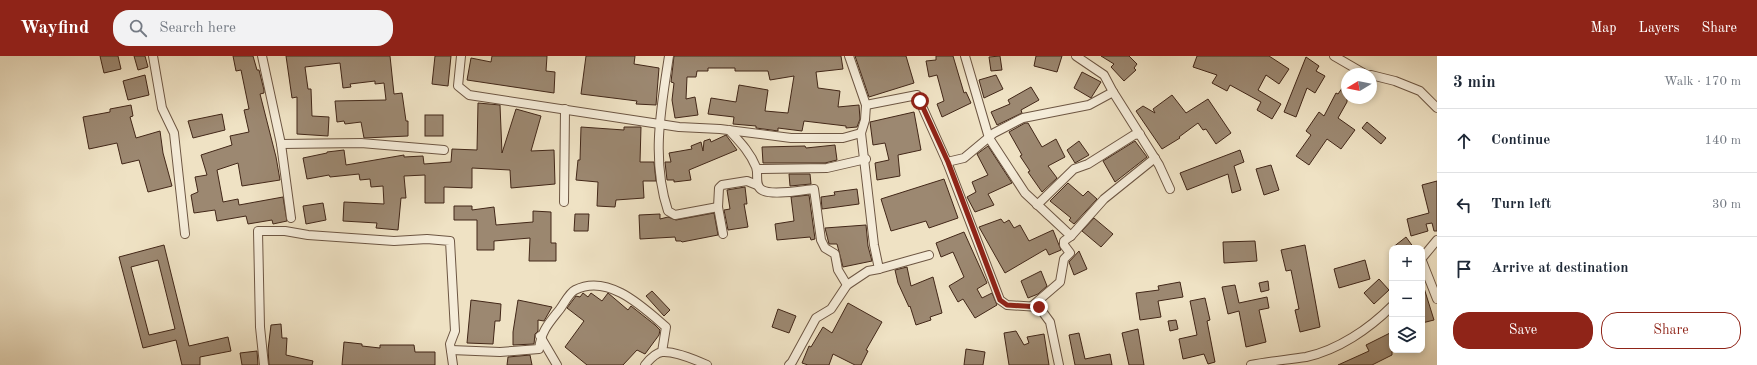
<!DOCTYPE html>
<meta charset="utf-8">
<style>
:root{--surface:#fff;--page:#f2f2f3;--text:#1f2937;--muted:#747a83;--line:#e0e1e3;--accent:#8f2418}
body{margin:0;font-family:"Old Standard TT",serif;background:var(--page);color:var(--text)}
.controls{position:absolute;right:12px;bottom:12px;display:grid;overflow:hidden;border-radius:8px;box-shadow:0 2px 6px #0003}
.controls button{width:36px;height:36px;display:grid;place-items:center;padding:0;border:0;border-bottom:1px solid var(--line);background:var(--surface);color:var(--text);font:20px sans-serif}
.compass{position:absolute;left:1341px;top:12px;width:36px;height:36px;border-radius:50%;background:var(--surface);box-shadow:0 2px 6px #0003;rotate:260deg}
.stop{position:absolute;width:12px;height:12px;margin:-9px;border:3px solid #8f2418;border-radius:50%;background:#fff}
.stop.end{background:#8f2418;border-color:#fff;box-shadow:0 1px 4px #0008}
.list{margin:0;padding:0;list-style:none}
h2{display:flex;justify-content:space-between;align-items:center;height:52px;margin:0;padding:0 16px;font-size:17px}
h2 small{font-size:13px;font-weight:400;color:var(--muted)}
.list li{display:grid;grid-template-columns:26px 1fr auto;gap:12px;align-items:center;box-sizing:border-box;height:64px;padding:0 16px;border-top:1px solid var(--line)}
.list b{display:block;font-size:15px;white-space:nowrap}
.list em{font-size:13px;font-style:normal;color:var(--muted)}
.actions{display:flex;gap:8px;padding:12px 16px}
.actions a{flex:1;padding:9px 0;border:1px solid var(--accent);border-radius:16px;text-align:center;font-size:14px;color:var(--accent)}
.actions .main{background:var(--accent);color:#fff}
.icon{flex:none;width:22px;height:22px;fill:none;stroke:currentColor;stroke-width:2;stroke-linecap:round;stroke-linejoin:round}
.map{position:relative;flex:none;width:1437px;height:309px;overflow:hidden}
header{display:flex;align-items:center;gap:24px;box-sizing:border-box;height:56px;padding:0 20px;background:var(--accent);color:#fff}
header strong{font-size:19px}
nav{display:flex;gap:22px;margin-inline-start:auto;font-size:14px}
.search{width:280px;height:36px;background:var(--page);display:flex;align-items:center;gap:10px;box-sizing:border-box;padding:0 14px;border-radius:16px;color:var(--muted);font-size:15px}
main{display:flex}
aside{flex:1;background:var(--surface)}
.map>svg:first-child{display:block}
.building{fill:#9c8871;stroke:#422718;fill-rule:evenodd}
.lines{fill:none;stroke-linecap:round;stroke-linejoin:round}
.minor-casing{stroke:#6d5643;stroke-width:10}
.minor{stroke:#f5ecd9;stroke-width:8}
.route{stroke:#8f2418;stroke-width:5}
</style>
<header>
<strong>Wayfind</strong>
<div class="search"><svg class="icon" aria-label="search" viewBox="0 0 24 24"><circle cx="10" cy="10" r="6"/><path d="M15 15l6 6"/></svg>Search here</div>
<nav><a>Map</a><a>Layers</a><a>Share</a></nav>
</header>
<main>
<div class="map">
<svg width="1437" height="309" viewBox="0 0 1437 309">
<rect width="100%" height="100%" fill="#efe2c4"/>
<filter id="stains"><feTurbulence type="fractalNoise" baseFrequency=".005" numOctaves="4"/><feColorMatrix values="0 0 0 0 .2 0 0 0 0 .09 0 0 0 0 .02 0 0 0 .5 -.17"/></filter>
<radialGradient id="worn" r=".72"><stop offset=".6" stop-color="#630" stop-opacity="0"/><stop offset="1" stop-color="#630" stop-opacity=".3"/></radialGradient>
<!-- building -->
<g class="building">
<polygon points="100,0 118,0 121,13 104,17"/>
<polygon points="134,0 145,0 148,11 138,14"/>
<polygon points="233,0 253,0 257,14 259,14 264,34 264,37 260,38 276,101 280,124 242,130 238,107 217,114 223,146 238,143 239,149 283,141 287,165 273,168 272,164 248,168 246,160 217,165 215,154 194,157 191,139 198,136 195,121 207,119 201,99 232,89 230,80 249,76 244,54 249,53 241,14 236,15"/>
<polygon points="286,0 390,0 394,38 402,37 406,65 408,65 408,80 364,82 361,66 345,68 344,65 337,66 335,45 386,44 384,27 375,28 375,25 350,28 351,31 343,32 340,7 305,11 308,33 311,33 312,60 329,61 328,80 297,78 297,41 292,42"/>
<polygon points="435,0 451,0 448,30 432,28"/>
<polygon points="492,0 547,0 546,15 555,16 554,37 467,24 471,2 491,6"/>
<polygon points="586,0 635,0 634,8 659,12 656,49 636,48 637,45 581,38"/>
<polygon points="674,0 841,0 843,13 816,16 818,32 840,35 838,51 859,49 860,63 857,71 846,72 846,70 804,65 802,75 778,72 778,75 771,74 756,72 756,70 733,68 734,61 708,58 711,42 736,46 739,29 768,34 765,55 788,57 794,20 770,24 768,15 735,15 735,12 708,12 708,15 697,15 696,21 687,21 686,43 695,41 698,59 675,62 672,44 674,27 671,26"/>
<polygon points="855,0 906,0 914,27 869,41"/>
<polygon points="936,0 953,0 964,37 966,36 971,47 942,61 937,48 944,45 937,19 929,21 926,5 936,4"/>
<polygon points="1000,0 1002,14 991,15 989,1"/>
<polygon points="1036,0 1062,0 1057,16 1034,10"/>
<polygon points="1101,0 1129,0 1137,8 1134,12 1136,14 1124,25 1111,11 1114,8"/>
<polygon points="1197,0 1269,0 1289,13 1279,28 1266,19 1258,34 1281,48 1272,63 1257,54 1261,46 1230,29 1227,35 1212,27 1217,19 1193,11"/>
<polygon points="1306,1 1319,10 1316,15 1325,20 1315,37 1307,32 1296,61 1284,56"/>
<polygon points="1082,16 1101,26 1091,42 1074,32"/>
<polygon points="145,19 149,39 128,44 123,25"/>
<polygon points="996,19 1003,33 984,42 979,24"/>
<polygon points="1347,25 1347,46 1338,62 1355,74 1341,93 1327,83 1309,109 1296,100 1311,79 1306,75 1319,56 1324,60 1336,37 1338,38"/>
<polygon points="1031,31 1039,44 1021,54 1022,57 997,69 991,56 1010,48 1008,44"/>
<polygon points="1172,39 1186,57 1208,43 1231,77 1216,88 1206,73 1203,74 1198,67 1179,81 1180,82 1162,93 1136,55 1143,50 1155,57 1153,53"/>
<polygon points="478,47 500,49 502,97 516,53 541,60 531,95 554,94 555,128 511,132 510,114 472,112 472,132 444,131 444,147 425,147 425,119 404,120 406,142 401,142 398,174 376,172 377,167 343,165 344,146 384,148 383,130 371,131 370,123 360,124 359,118 330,121 329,119 307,123 303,102 327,97 327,96 344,94 346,109 404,99 404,101 423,100 424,108 451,106 452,93 477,94"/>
<polygon points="131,49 133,60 130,61 136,82 160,75 163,97 172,130 148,136 139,104 122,108 117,87 89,93 83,61 110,56 110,53"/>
<polygon points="914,56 921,94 898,99 900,120 877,124 875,107 889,104 885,87 873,89 870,66"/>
<polygon points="222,58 225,74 193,82 188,65"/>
<rect x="425" y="59" width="18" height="21"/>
<polygon points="1367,66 1386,82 1381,88 1362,72"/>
<polygon points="1025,67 1028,67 1042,91 1056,83 1065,101 1048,110 1057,122 1042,136 1028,116 1030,115 1020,100 1022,99 1009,76"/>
<polygon points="581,71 624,74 624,71 641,71 640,106 654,106 656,125 643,125 644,142 616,144 615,151 597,150 598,126 576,124 578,104 580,104"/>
<polygon points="726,79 737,94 689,114 691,124 674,126 674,124 667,124 665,106 671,106 669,97 692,93 691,90 701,86 703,95 704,85 710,83 711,86"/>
<polygon points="1079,85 1089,99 1075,107 1067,94"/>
<polygon points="1135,85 1147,101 1115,126 1103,105"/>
<polygon points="835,89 837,104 825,107 763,107 762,91 805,90 806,92"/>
<polygon points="988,90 1012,127 988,138 994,149 975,156 967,141 976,136 972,126 988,119 977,98"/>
<polygon points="1240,94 1244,106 1234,110 1241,134 1232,137 1228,118 1187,134 1180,117"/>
<polygon points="1271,109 1279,134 1264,139 1256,113"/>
<polygon points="789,118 810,118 811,128 790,130"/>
<polygon points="944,123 958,162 929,172 926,165 891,175 881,143"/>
<polygon points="1437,125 1437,175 1434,175 1432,167 1426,168 1428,175 1411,180 1407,163 1429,157 1422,129"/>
<polygon points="1068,127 1083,140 1088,135 1097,143 1074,168 1069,164 1071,162 1050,145"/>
<polygon points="745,131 747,148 744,148 748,171 728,174 724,154 730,153 727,134"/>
<polygon points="857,133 859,148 822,153 821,141 835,139 834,136"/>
<polygon points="809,139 815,183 811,184 810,181 777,184 775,168 794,165 791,141"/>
<polygon points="323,147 326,164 306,168 303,150"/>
<polygon points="454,150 472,150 472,154 494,151 496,169 533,166 533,155 551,156 551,187 556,187 556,205 529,205 530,182 494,185 494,194 477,194 477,164 454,164"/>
<polygon points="714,157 718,179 682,186 681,185 676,185 675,181 640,183 639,159 660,158 660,163 668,161 676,164"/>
<polygon points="575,158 589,158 588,175 574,175"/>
<polygon points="1094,162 1113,178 1101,191 1082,175"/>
<polygon points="1001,163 1004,167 1009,164 1014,172 1020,169 1029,185 1053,174 1061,194 1049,199 1046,193 1005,217 979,171"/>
<polygon points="866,169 868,190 872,205 843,211 837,188 829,188 825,172"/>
<polygon points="964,176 987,227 977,233 982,242 992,237 997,249 975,262 963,243 958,246 949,230 964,221 953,196 941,201 936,187"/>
<polygon points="1406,181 1414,192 1392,192"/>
<polygon points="1255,185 1257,205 1224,207 1223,186"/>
<path d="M164 189 189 290 228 281 231 295 200 301V309H182L176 284 143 292 119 201ZM158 204 175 273 149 279 131 211Z"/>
<polygon points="1305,189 1320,271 1300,276 1295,254 1299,253 1291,214 1286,215 1281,194"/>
<polygon points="1079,195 1087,213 1074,219 1069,206"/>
<polygon points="1365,204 1370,223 1339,232 1334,213"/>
<polygon points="907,211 911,230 933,221 942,257 930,261 931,264 916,269 910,250 909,251 898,227 895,214"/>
<polygon points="1041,215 1047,230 1038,238 1028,242 1021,225"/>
<polygon points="1379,223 1389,234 1374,248 1364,237"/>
<polygon points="1268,225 1269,234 1261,236 1259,227"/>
<polygon points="1180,226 1183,241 1158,245 1161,261 1140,264 1136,237 1159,234 1158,230"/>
<polygon points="1235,229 1239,247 1267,241 1269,252 1259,254 1266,286 1246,291 1239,255 1228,258 1222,231"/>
<polygon points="1424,232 1434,264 1422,267 1422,233"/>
<polygon points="652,235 670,254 664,260 646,240"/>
<polygon points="583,237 588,241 591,237 602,245 608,237 628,254 631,250 655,269 660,274 659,279 645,298 637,294 623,309 587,309 565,291 584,265 567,252 576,240 580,241"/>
<polygon points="1205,242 1210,264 1207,265 1215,306 1208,308 1204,298 1183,303 1179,283 1197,279 1190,245"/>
<polygon points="471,244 501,248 500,265 495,265 493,288 467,287"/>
<polygon points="518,244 552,251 544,265 538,264 538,275 535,278 534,288 513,289 513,276"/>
<polygon points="848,247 882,266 866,294 868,295 861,309 855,309 833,298 829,309 808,309 802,307 809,290 811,291 823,271 832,277"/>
<polygon points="778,253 796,260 789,277 772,271"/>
<polygon points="1176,264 1178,273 1170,275 1168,265"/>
<polygon points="281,268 282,282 287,282 286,299 313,305 312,309 269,309 268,294 271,269"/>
<polygon points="1138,273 1144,309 1129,309 1122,277"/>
<polygon points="1016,275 1024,289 1029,287 1027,281 1044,278 1049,309 1009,309 1004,277"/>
<polygon points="1392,276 1392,299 1372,309 1338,309 1369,295 1366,289"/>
<polygon points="1079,277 1085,303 1110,298 1112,309 1075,309 1069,279"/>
<polygon points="344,286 362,288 362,290 380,292 380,289 414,289 415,296 435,296 435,309 342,309"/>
<polygon points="966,293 985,296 983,309 964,309"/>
<polygon points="257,295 258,309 242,309 240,297"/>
<polygon points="530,299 532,309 507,309 508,301"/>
</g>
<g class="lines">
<defs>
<g id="minor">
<polyline points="153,0 162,52 174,77 185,178"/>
<polyline points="262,0 281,88 291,162"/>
<polyline points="461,0 458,30 469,39 679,71 720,73 791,82 843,82 861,77"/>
<path d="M669 0C661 52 651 104 668 155L675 159 718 151"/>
<polyline points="849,0 866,49 865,64 861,77 874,189 879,213 929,199"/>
<polyline points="965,0 989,82 1025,137 1071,180"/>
<polyline points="1076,0 1104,19 1113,36 1159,109 1170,133"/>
<polyline points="1334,0 1365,18"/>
<polyline points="1371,19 1395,25 1420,35 1437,52"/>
<polyline points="866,49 917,39 947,106 1000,244 1007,249 1039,251 1050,266 1059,309"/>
<path d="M729 74C740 86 750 96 756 111 759 119 754 129 762 134 772 140 802 134 814 133L821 184 825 192 835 198 838 214 847 229"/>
<polyline points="281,88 361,87 444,94"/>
<polyline points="947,106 964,102 994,77 1023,62 1089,49 1113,36"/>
<polyline points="757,113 827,112 866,103"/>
<polyline points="564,146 565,53"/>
<polyline points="1037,149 1074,113 1088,108 1134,79 1140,78"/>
<polyline points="723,178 718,151 719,132 722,129 747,125 757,129"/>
<polyline points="1422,202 1437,184"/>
<polyline points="1422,205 1437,243"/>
<polyline points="1032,250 1060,226 1064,203 1070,197 1064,189 1064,185 1071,180 1104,143 1155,102"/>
<polyline points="540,280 557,309"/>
<path d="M451 294 500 296 539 293C541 275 549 267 560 253 564 248 569 237 575 234 608 217 643 251 666 271L662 296"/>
<polyline points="264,309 260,271 258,175 285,175 308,179 394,185 427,183 450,185 455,275 450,288 453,309"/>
<path d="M645 309C649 304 655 297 662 296 675 295 696 304 707 309"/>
<polyline points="789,309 792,306 816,262 831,253 847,229 868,215 879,213"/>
<path d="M1251 309C1269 305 1287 304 1306 301 1338 294 1369 273 1392 250"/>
</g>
</defs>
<!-- minor casing -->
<use href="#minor" class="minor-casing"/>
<!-- minor -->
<use href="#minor" class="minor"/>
</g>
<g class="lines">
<!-- route -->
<polyline class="route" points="920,45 948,106 1000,244 1007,249 1039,251"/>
</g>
<rect width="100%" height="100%" filter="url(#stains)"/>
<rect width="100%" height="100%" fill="url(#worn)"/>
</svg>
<div class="controls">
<button>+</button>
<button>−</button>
<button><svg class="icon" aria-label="layers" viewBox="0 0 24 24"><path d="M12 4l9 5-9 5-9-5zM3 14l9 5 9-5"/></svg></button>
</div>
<svg class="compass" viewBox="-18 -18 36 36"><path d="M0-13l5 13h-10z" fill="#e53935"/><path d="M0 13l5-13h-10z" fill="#747a83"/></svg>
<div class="stop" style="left:920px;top:45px"></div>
<div class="stop end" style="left:1039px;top:251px"></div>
</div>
<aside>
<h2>3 min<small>Walk · 170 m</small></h2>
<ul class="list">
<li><svg class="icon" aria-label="ahead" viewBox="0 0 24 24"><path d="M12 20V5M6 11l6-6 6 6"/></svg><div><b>Continue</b></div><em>140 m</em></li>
<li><svg class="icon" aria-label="left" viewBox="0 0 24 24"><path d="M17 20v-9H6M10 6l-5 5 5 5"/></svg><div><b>Turn left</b></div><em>30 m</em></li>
<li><svg class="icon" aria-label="arrive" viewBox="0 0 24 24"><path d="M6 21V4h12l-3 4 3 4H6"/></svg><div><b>Arrive at destination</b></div></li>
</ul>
<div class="actions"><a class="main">Save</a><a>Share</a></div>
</aside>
</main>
